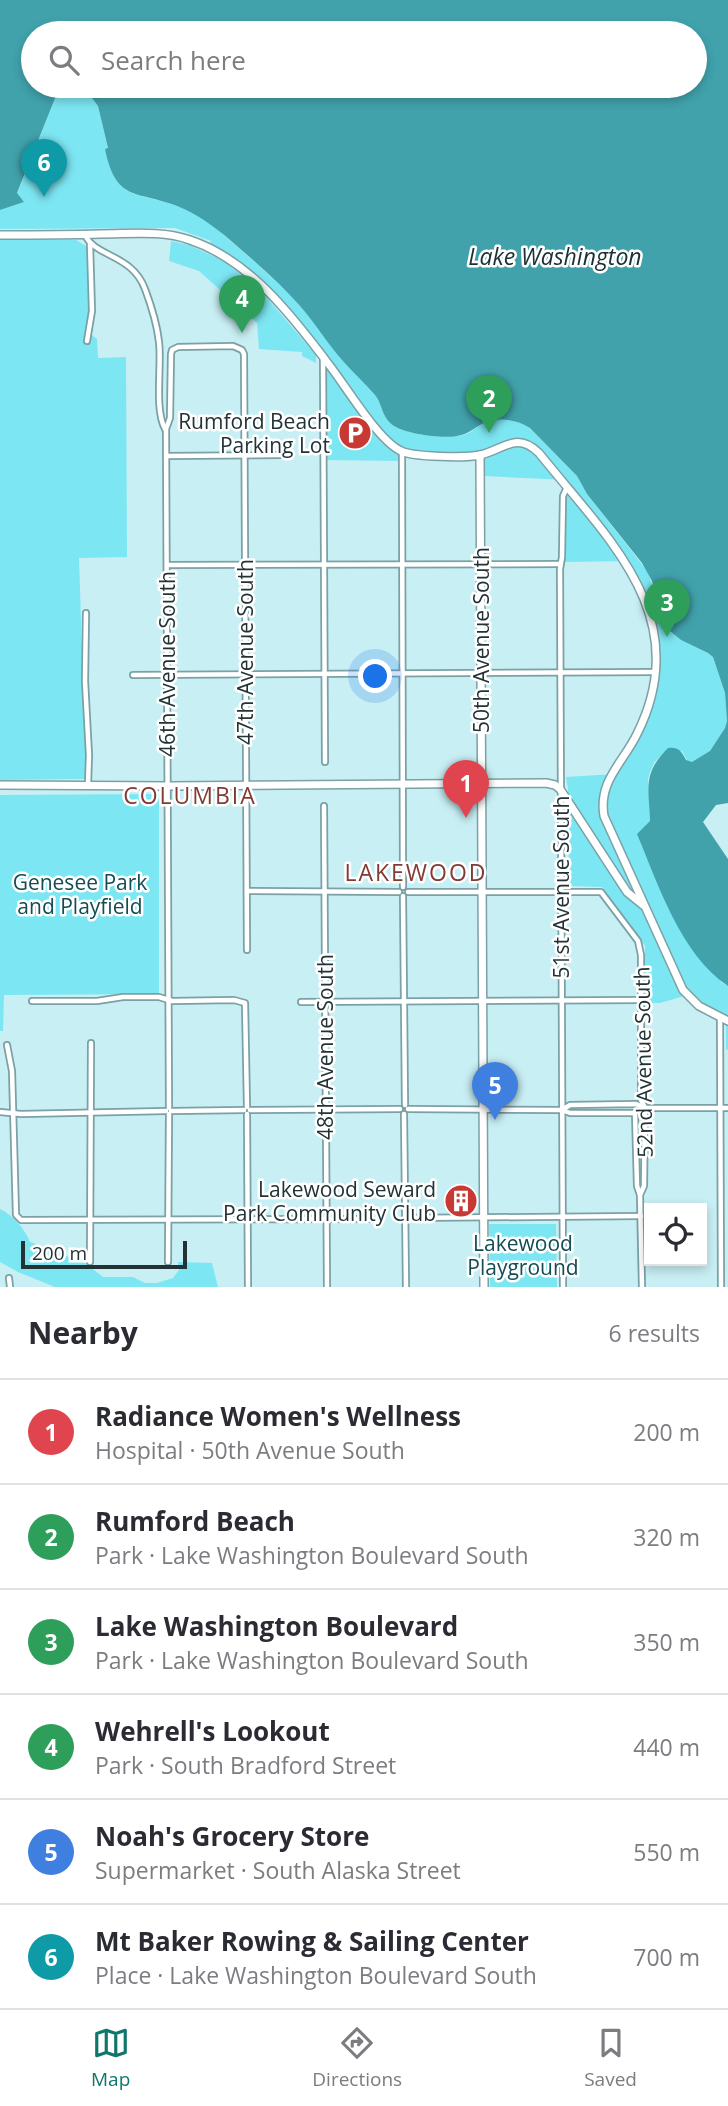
<!DOCTYPE html>
<meta charset="utf-8">
<style>
:root{--surface:#fff;--page:#f2f2f3;--text:#2b2b33;--muted:#7c7c81;--line:#e1e1e2;--accent:#0f766e}
body{margin:0;font-family:"Open Sans",sans-serif;background:var(--page);color:var(--text)}
.controls{position:absolute;right:21px;bottom:21px;display:grid;overflow:hidden;border-radius:0px;box-shadow:0 4px 10px #0003}
.controls button{width:63px;height:63px;display:grid;place-items:center;padding:0;border:0;border-bottom:2px solid var(--line);background:var(--surface);color:var(--text);font:35px sans-serif}
.scale{position:absolute;left:21px;bottom:18px;width:166px;box-sizing:border-box;padding-left:7px;border:4px solid #233335;border-top:0;font-size:19px;line-height:24px;white-space:nowrap;color:#233335;-webkit-text-stroke:5px #fff;paint-order:stroke}
.you{position:absolute;left:376px;top:677px;width:24px;height:24px;margin:-18px;border:5px solid #fff;border-radius:50%;background:#1a73e8;box-shadow:0 0 0 10px #1a73e833}
.badge{display:grid;place-items:center;width:46px;height:46px;border-radius:50%;background:var(--accent);color:#fff;font-size:23px;font-weight:700}
.pin{position:absolute;translate:-50% -58px;filter:drop-shadow(0 2px 4px #0008)}
.pin::after{content:'';position:absolute;top:37px;width:24px;height:21px;background:inherit;clip-path:polygon(0 0,100% 0,50% 100%)}
.list{margin:0;padding:0;list-style:none}
h2{display:flex;justify-content:space-between;align-items:center;height:91px;margin:0;padding:0 28px;font-size:30px}
h2 small{font-size:23px;font-weight:400;color:var(--muted)}
.list li{display:grid;grid-template-columns:46px 1fr auto;gap:21px;align-items:center;box-sizing:border-box;height:105px;padding:0 28px;border-top:2px solid var(--line)}
.list b{display:block;font-size:26px;white-space:nowrap}
.list p{margin:0;font-size:23px;white-space:nowrap;color:var(--muted)}
.list em{font-size:23px;font-style:normal;color:var(--muted)}
.icon{flex:none;width:38px;height:38px;fill:none;stroke:currentColor;stroke-width:2;stroke-linecap:round;stroke-linejoin:round}
.map{position:relative;flex:none;width:728px;height:1287px;overflow:hidden}
.search{position:absolute;background:var(--surface);box-shadow:0 4px 10px #0003;left:21px;right:21px;top:21px;height:77px;display:flex;align-items:center;gap:18px;box-sizing:border-box;padding:0 24px;border-radius:38px;color:var(--muted);font-size:26px}
.sheet{height:721px;background:var(--surface)}
nav{display:flex;justify-content:space-around;align-items:center;box-sizing:border-box;height:98px;border-top:2px solid var(--line);background:var(--surface);font-size:19px;color:var(--muted)}
nav a{display:grid;justify-items:center;gap:4px}
nav .on{color:var(--accent)}
.map>svg:first-child{display:block}
.green{fill:#7ce6f2}
.water{fill:#41a2ac}
.lines{fill:none;stroke-linecap:round;stroke-linejoin:round}
.street-casing{stroke:#7ba0a5;stroke-width:8}
.secondary-casing{stroke:#7ba0a5;stroke-width:10}
.street{stroke:#fff;stroke-width:4.5}
.secondary{stroke:#fff;stroke-width:7}
.labels{text-anchor:middle;dominant-baseline:central;stroke-width:5;stroke-linejoin:round;paint-order:stroke}
.poi-label{font-size:21px;fill:#233335;stroke:#fff;text-anchor:end}
.street-label{font-size:21px;fill:#233335;stroke:#fff}
.park-label{font-size:21px;fill:#134c52;stroke:#fff}
.water-label{font-size:23px;font-style:italic;fill:#1a3033;stroke:#fff}
.neighbourhood-label{font-size:23px;letter-spacing:2px;fill:#823a33;stroke:#fff}
</style>
<div class="map">
<svg width="728" height="1287" viewBox="0 0 728 1287">
<rect width="100%" height="100%" fill="#c8eff4"/>
<!-- green -->
<g class="green">
<path d="M60 86H83L98 106 108 149H106C115 202 136 191 177 206 194 212 213 224 226 237 251 259 278 281 300 306 315 323 327 343 342 360 352 372 365 383 375 395 383 405 381 417 394 426 408 435 451 440 466 434 472 432 475 428 480 425 495 416 516 419 530 428L577 476 587 494 648 572 665 627 681 640 708 653 713 657 725 693 727 721 725 728 710 751 728 785 683 761 688 762 682 751 663 753 654 763 650 772 648 779 650 821 721 982 728 986V1050L726 1049V1017L700 1003 691 994 660 1003H645V946L602 887 569 886 568 789 566 777 615 774C631 748 650 721 657 691 667 646 650 599 629 561L565 562 566 480 483 476 477 453C453 453 424 457 402 448L401 461 326 460 324 353 262 284 209 245 211 241 175 228 0 229V210L24 202 17 194Z"/>
<polygon points="0,240 76,240 88,247 88,332 97,339 98,358 126,357 127,557 79,558 86,779 0,780"/>
<polygon points="171,241 189,245 224,261 261,291 316,355 316,363 302,356 302,352 259,349 257,323 199,271 169,261"/>
<polygon points="159,794 159,994 4,995 3,1031 0,1031 0,795"/>
<path d="M0 1209C14 1216 24 1228 30 1242L85 1263 103 1277H133L145 1283H157L173 1278 179 1270 178 1262 212 1263 218 1287H55L18 1272 0 1262Z"/>
<polygon points="489,1224 556,1224 557,1287 490,1287"/>
</g>
<!-- water -->
<path class="water" d="M0 0H728V803L716 805 703 822 728 859V986C681 955 658 884 637 834L650 821C649 788 642 774 668 748 679 747 681 751 686 760L692 762 710 751 725 728 727 721 725 693 713 657 708 653 681 640 665 627 652 581 642 563 587 494 577 476 530 428C516 419 495 416 480 425 473 429 469 433 461 435 446 440 407 434 394 426 381 417 383 405 375 395 365 383 352 372 342 360 327 343 315 323 300 306 279 282 254 261 230 240 215 227 196 213 177 206 135 190 116 202 105 149L108 148 98 106 83 86H695V33H33V86H60L17 193 24 202 0 210Z"/>
<g class="lines">
<defs>
<g id="street">
<path d="M85 235C95 257 132 254 145 289 151 305 157 324 159 342 162 365 154 409 165 429"/>
<polyline points="87,341 92,311 90,244"/>
<polyline points="323,357 325,762"/>
<polyline points="402,452 403,887"/>
<polyline points="166,456 280,455"/>
<polyline points="167,565 560,564"/>
<polyline points="86,613 85,681 89,755 88,785"/>
<polyline points="133,675 656,672"/>
<polyline points="324,806 327,1287"/>
<polyline points="247,891 399,892"/>
<polyline points="408,892 601,892 638,941 641,955 641,1100 645,1108 644,1186 640,1195 642,1287"/>
<polyline points="403,896 405,1105"/>
<polyline points="32,1001 97,1001 123,997 159,997 172,1001 234,1000 245,1003 247,1107"/>
<polyline points="301,1002 641,1000"/>
<polyline points="720,1018 721,1287"/>
<polyline points="7,1045 12,1071 16,1215 21,1220 371,1219"/>
<polyline points="169,1108 166,429 170,418 171,354 172,350 178,347 233,346 242,350 244,354 247,950"/>
<polyline points="408,1109 562,1110 570,1105 636,1104 645,1108 728,1108"/>
<polyline points="250,1110 400,1109"/>
<polyline points="562,1110 570,1113 635,1113 637,1186 640,1195"/>
<polyline points="171,1111 244,1110"/>
<polyline points="0,1112 21,1114 166,1111"/>
<polyline points="247,1114 248,1287"/>
<polyline points="404,1114 406,1287"/>
<polyline points="405,1218 641,1216"/>
<polyline points="90,1262 91,1043"/>
<polyline points="168,1262 169,1114"/>
<polyline points="9,1278 10,1287"/>
<polyline points="563,1287 560,569 562,557 563,496 567,487"/>
</g>
<g id="secondary">
<path d="M0 235C34 235 67 235 101 234 130 234 162 230 190 240 250 260 294 318 330 366 347 388 378 440 401 451 413 457 466 458 480 455 503 450 516 431 539 453 607 538 696 616 637 734 623 763 598 781 604 816L683 990 699 1006 728 1021"/>
<polyline points="480,455 484,1287"/>
<polyline points="0,785 172,786 546,783 555,785 560,789 627,892 643,905"/>
</g>
</defs>
<!-- street casing -->
<use href="#street" class="street-casing"/>
<!-- secondary casing -->
<use href="#secondary" class="secondary-casing"/>
<!-- street -->
<use href="#street" class="street"/>
<!-- secondary -->
<use href="#secondary" class="secondary"/>
</g>
<!-- icons -->
<defs>
<symbol id="parking-disc" viewBox="-11 -11 22 22"><circle r="9.5" fill="#c73932" stroke="#fff"/><path d="M-3.5-5.5H1a3.5 3.5 0 0 1 0 7H-1V5.5H-3.5ZM-1-3.4V-.6H.8a1.4 1.4 0 0 0 0-2.8Z" fill="#fff"/></symbol>
<symbol id="building-disc" viewBox="-11 -11 22 22"><circle r="9.5" fill="#c73932" stroke="#fff"/><path d="M-4-6H4V6H1V3H-1V6H-4ZM-2.5-4.3h1.7v1.8h-1.7ZM.8-4.3h1.7v1.8H.8ZM-2.5-1h1.7V.8h-1.7ZM.8-1h1.7V.8H.8Z" fill="#fff"/></symbol>
</defs>
<g fill-rule="evenodd">
<use href="#parking-disc" x="336" y="414" width="38" height="38"/>
<use href="#building-disc" x="442" y="1182" width="38" height="38"/>
</g>
<g class="labels">
<!-- poi labels -->
<g class="poi-label">
<text x="330" y="421">Rumford Beach<tspan x="330" dy="24">Parking Lot</tspan></text>
<text x="436" y="1189">Lakewood Seward<tspan x="436" dy="24">Park Community Club</tspan></text>
</g>
<!-- street labels -->
<g class="street-label">
<text transform="translate(481 640) rotate(-90)">50th Avenue South</text>
<text transform="translate(245 652) rotate(-90)">47th Avenue South</text>
<text transform="translate(167 664) rotate(-90)">46th Avenue South</text>
<text transform="translate(561 887) rotate(-90)">51st Avenue South</text>
<text transform="translate(325 1047) rotate(-90)">48th Avenue South</text>
<text transform="translate(643 1062) rotate(-91)">52nd Avenue South</text>
</g>
<!-- park labels -->
<g class="park-label">
<text x="80" y="882">Genesee Park<tspan x="80" dy="24">and Playfield</tspan></text>
<text x="523" y="1243">Lakewood<tspan x="523" dy="24">Playground</tspan></text>
</g>
<!-- water labels -->
<g class="water-label">
<text x="555" y="256">Lake Washington</text>
</g>
<!-- neighbourhood labels -->
<g class="neighbourhood-label">
<text x="190" y="795">COLUMBIA</text>
<text x="416" y="872">LAKEWOOD</text>
</g>
</g>
</svg>
<div class="controls">
<button><svg class="icon" aria-label="locate" viewBox="0 0 24 24"><circle cx="12" cy="12" r="6"/><path d="M12 2v4M12 18v4M2 12h4M18 12h4"/></svg></button>
</div>
<div class="scale">200 m</div>
<div class="you"></div>
<div class="pin badge" style="left:466px;top:818px;background:#e0444e">1</div>
<div class="pin badge" style="left:489px;top:433px;background:#2e9e5b">2</div>
<div class="pin badge" style="left:667px;top:637px;background:#2e9e5b">3</div>
<div class="pin badge" style="left:242px;top:333px;background:#2e9e5b">4</div>
<div class="pin badge" style="left:495px;top:1120px;background:#3f7fe0">5</div>
<div class="pin badge" style="left:44px;top:197px;background:#0f9aa8">6</div>
<div class="search"><svg class="icon" aria-label="search" viewBox="0 0 24 24"><circle cx="10" cy="10" r="6"/><path d="M15 15l6 6"/></svg>Search here</div>
</div>
<section class="sheet">
<h2>Nearby<small>6 results</small></h2>
<ul class="list">
<li><span class="badge" style="background:#e0444e">1</span><div><b>Radiance Women's Wellness</b><p>Hospital · 50th Avenue South</p></div><em>200 m</em></li>
<li><span class="badge" style="background:#2e9e5b">2</span><div><b>Rumford Beach</b><p>Park · Lake Washington Boulevard South</p></div><em>320 m</em></li>
<li><span class="badge" style="background:#2e9e5b">3</span><div><b>Lake Washington Boulevard</b><p>Park · Lake Washington Boulevard South</p></div><em>350 m</em></li>
<li><span class="badge" style="background:#2e9e5b">4</span><div><b>Wehrell's Lookout</b><p>Park · South Bradford Street</p></div><em>440 m</em></li>
<li><span class="badge" style="background:#3f7fe0">5</span><div><b>Noah's Grocery Store</b><p>Supermarket · South Alaska Street</p></div><em>550 m</em></li>
<li><span class="badge" style="background:#0f9aa8">6</span><div><b>Mt Baker Rowing &amp; Sailing Center</b><p>Place · Lake Washington Boulevard South</p></div><em>700 m</em></li>
</ul>
</section>
<nav>
<a class="on"><svg class="icon" aria-label="map" viewBox="0 0 24 24"><path d="M3 6l6-2 6 2 6-2v14l-6 2-6-2-6 2zM9 4v14M15 6v14"/></svg>Map</a>
<a><svg class="icon" aria-label="directions" viewBox="0 0 24 24"><path d="M12 3l9 9-9 9-9-9zM9 14v-3h6M13 9l2 2-2 2"/></svg>Directions</a>
<a><svg class="icon" aria-label="saved" viewBox="0 0 24 24"><path d="M7 4h10v16l-5-4-5 4z"/></svg>Saved</a>
</nav>
